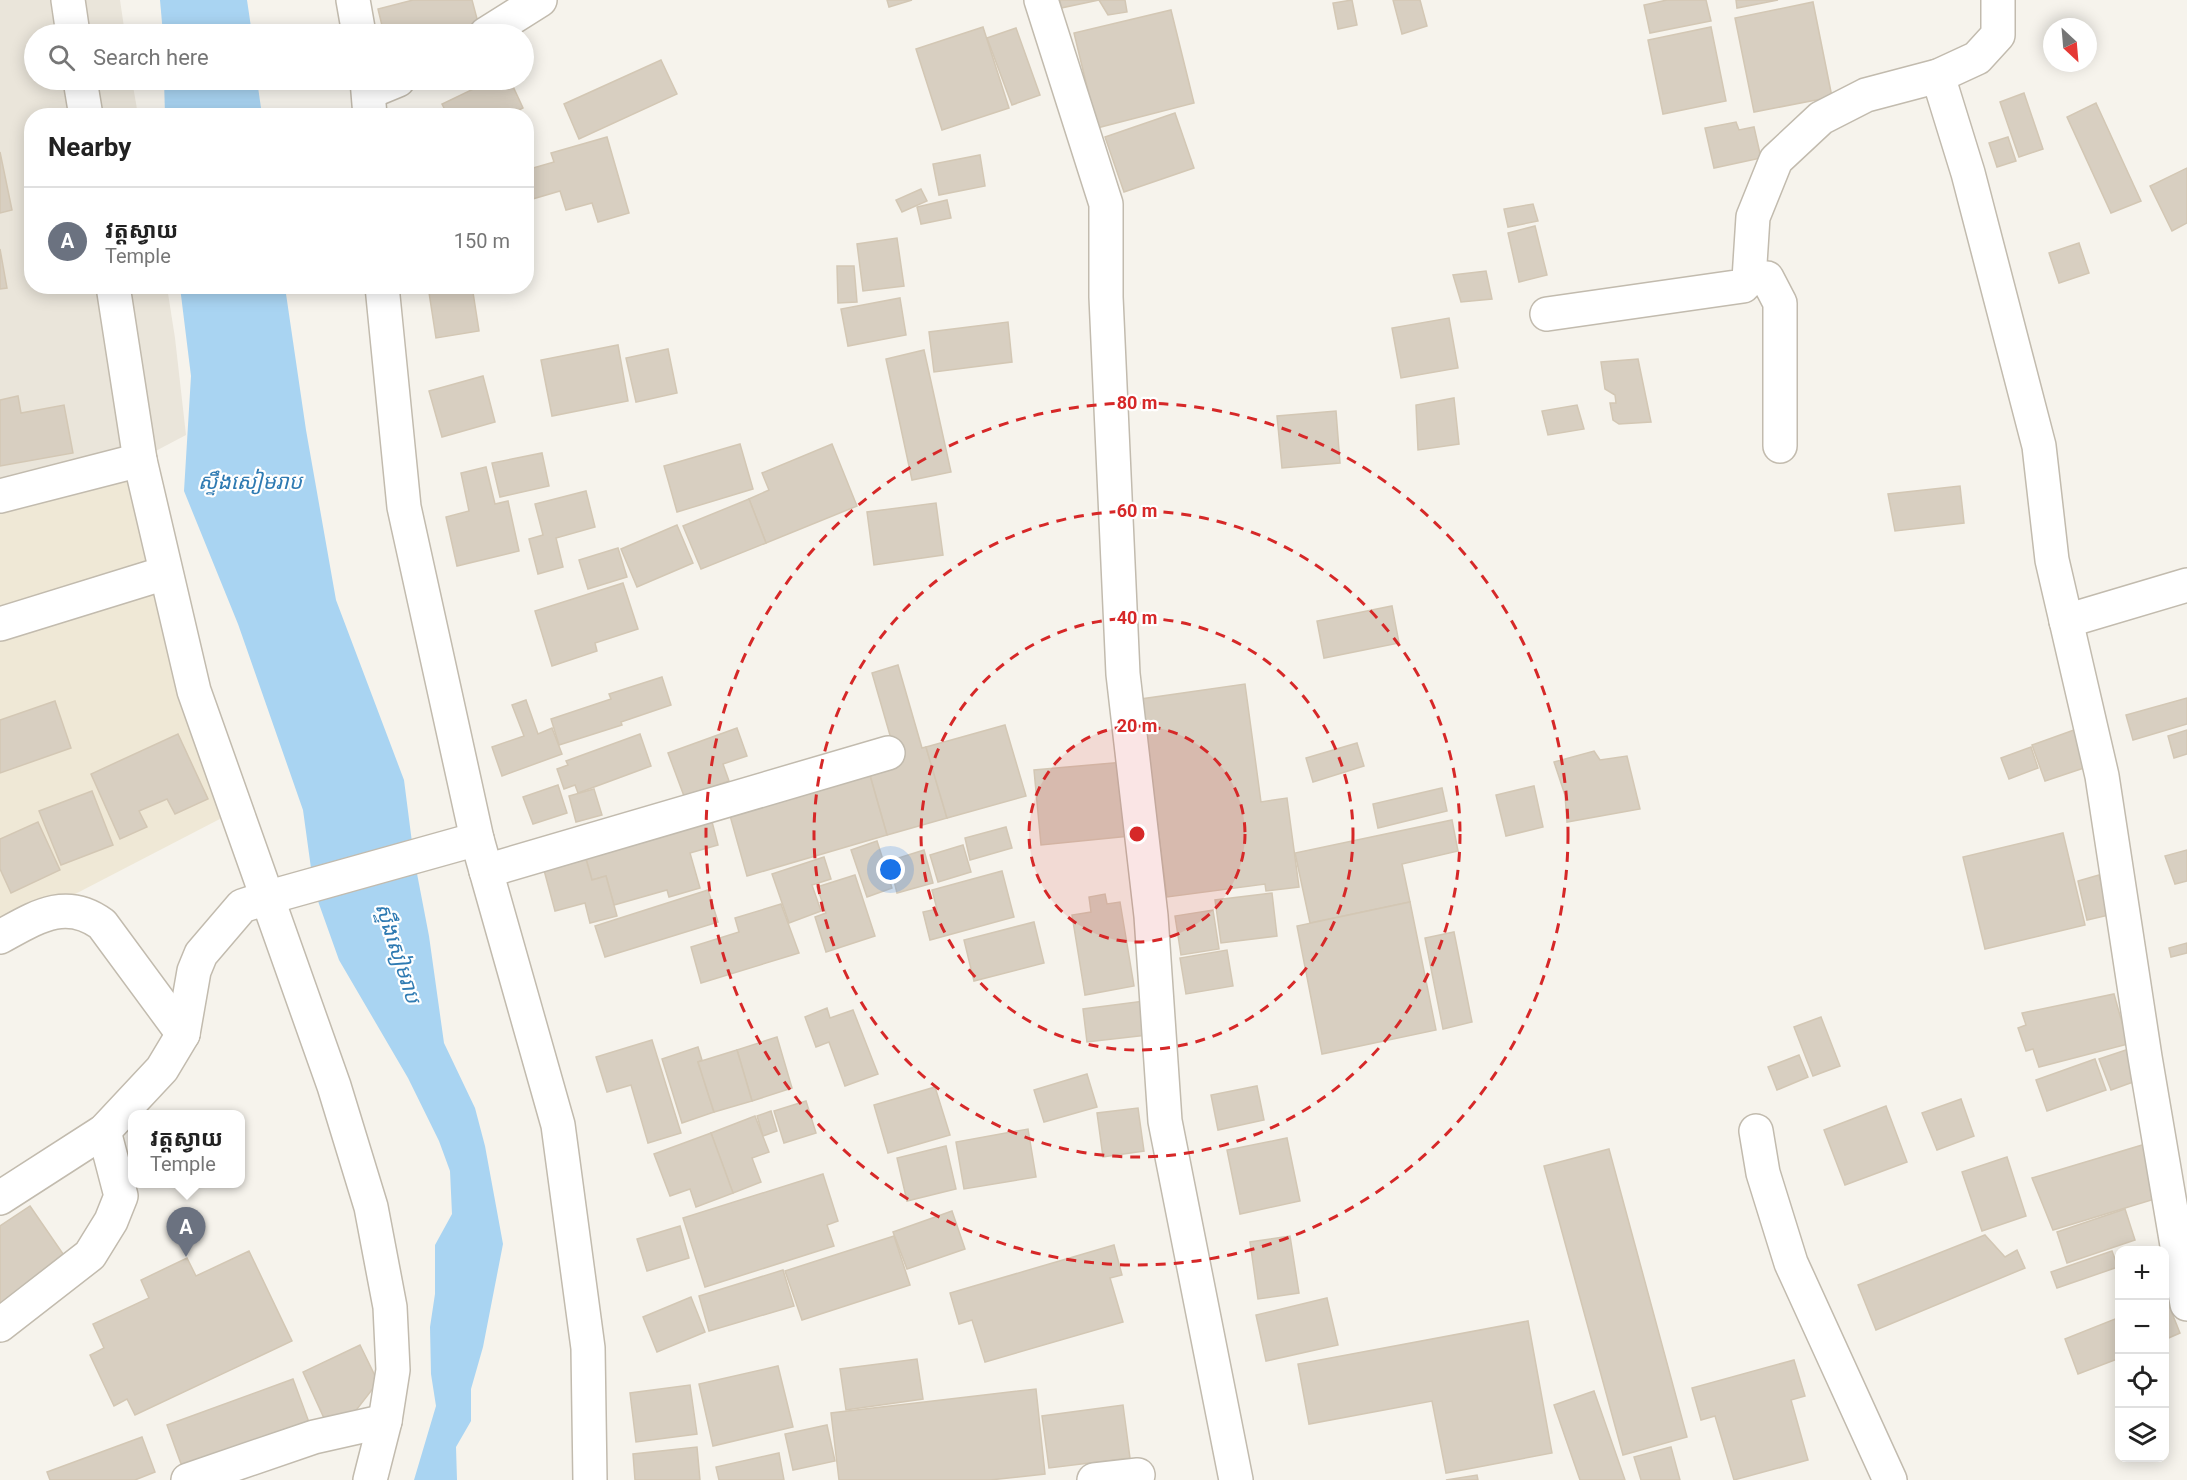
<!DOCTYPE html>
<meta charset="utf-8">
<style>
:root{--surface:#fff;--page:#f2f2f2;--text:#222;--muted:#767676;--line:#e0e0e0;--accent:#0b8043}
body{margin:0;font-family:Roboto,"Noto Sans Khmer",sans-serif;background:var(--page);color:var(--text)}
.controls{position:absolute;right:18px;bottom:18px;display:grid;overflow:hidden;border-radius:12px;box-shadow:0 3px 15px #0003}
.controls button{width:54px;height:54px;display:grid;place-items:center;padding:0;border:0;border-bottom:2px solid var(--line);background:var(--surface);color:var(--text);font:30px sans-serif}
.compass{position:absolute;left:2043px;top:18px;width:54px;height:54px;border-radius:50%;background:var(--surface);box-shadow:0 3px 15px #0003;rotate:154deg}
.you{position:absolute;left:891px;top:870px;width:21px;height:21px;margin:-15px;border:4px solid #fff;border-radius:50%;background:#1a73e8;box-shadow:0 0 0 9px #1a73e833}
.badge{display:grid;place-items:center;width:39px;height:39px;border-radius:50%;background:var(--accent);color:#fff;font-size:20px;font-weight:700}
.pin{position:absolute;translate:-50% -50px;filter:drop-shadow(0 2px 3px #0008)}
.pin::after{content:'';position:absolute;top:32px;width:21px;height:18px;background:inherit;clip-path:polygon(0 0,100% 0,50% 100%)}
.popup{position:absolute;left:128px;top:1110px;width:117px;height:78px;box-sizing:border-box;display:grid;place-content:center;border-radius:12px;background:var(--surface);filter:drop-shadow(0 2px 4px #0005);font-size:20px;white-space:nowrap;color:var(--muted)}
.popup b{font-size:22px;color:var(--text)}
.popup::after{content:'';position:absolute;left:50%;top:100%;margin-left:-12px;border:12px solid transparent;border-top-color:var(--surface)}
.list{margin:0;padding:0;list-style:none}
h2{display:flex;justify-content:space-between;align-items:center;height:78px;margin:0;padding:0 24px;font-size:26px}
h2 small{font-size:20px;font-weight:400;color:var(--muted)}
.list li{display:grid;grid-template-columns:39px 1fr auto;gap:18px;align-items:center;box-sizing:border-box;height:108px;padding:0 24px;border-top:2px solid var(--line)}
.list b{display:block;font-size:22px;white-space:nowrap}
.list p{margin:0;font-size:20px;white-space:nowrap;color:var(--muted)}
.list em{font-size:20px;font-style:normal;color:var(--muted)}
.icon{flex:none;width:33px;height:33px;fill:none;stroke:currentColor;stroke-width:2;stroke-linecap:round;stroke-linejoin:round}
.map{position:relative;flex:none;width:2187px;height:1480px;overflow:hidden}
.search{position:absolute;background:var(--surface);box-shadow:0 3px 15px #0003;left:24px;top:24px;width:510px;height:66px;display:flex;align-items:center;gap:15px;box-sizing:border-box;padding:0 21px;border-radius:33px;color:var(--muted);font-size:22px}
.panel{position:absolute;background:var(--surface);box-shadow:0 3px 15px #0003;left:24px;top:108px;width:510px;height:186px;border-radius:24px}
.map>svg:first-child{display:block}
.residential{fill:#eae5da}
.education{fill:#efe8d6}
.water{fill:#a9d4f2}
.building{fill:#d8cfc1;stroke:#d3c7b4;stroke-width:1.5}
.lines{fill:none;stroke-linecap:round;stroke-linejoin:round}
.minor-casing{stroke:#c2bbae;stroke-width:36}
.minor{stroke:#fff;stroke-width:33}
.ring{fill:none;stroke:#d62828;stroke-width:3;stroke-dasharray:10 8}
.labels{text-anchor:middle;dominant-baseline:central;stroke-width:4.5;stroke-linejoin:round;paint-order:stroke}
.water-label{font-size:21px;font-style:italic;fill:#2e7ab2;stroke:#fff}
.centre{fill:#d62828;stroke:#fff;stroke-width:3}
.ring-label{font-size:18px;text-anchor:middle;font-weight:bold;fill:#d62828;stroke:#fff;stroke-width:4.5;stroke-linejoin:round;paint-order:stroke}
</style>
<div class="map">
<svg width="2187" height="1480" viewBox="0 0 2187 1480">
<rect width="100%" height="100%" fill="#f6f3ec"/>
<!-- residential -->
<polygon class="residential" points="0,0 120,0 125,34 34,34 34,80 132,80 138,115 32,116 32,286 167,287 175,338 186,435 129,465 0,508"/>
<!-- education -->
<polygon class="education" points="129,465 241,808 0,933 0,508"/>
<!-- water -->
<g class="water">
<polygon points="160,0 247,0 252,34 163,34"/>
<polygon points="164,80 257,80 262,115 165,115"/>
<polygon points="180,287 285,287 306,430 336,600 404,780 414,858 429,936 444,1043 475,1108 485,1146 503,1244 483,1347 471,1389 471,1421 456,1447 457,1480 414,1480 436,1406 431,1374 430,1327 435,1294 435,1245 452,1214 450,1171 439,1141 408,1078 339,960 314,890 303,810 238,624 184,491 191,376"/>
</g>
<!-- building -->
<g class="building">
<polygon points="413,0 472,0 480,30 466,34 384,34 378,9"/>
<polygon points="887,0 912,0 889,7"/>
<polygon points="1060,0 1125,0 1127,12 1108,15 1099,0 1061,8"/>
<polygon points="1352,0 1357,25 1338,29 1333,3"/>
<polygon points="1393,0 1420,0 1427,26 1402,34"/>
<polygon points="1667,0 1706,0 1711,21 1650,33 1644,5"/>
<polygon points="1736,0 1778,0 1737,8"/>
<polygon points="1813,2 1832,97 1754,112 1735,18"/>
<polygon points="1171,10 1194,103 1097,128 1074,33"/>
<polygon points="983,27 1009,108 942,130 916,49"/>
<polygon points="1711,27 1726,101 1663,114 1648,40"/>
<polygon points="1016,28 1040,95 1012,105 987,38"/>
<polygon points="661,60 677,94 579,139 564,104"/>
<polygon points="492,80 510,80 523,108 508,116 448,116 442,104"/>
<polygon points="2024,93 2043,149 2019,157 2000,102"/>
<polygon points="2096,103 2141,201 2111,213 2067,117"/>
<polygon points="1175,113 1194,168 1124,192 1105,137"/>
<polygon points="1736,122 1739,130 1754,127 1761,158 1714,168 1705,128"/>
<polygon points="607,137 629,213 598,222 592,203 566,210 560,191 526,201 526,170 554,162 551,153"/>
<polygon points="2008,137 2016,161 1997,167 1989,143"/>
<polygon points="0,152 12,210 0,213"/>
<polygon points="980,155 985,186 939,195 933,164"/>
<polygon points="2187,168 2187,223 2172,231 2150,186"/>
<polygon points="921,189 927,201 902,212 896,200"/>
<polygon points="947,200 951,218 921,224 917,207"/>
<polygon points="1533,204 1538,221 1508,227 1504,209"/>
<polygon points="1535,226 1547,275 1519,282 1508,233"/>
<polygon points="897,238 904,286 863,291 857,244"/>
<polygon points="2079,243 2089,273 2059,283 2049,253"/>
<polygon points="0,249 7,288 0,289"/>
<polygon points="837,266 854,266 857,302 838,303"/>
<polygon points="1486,271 1492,299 1461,302 1453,275"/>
<polygon points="428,286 472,286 479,331 436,338"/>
<polygon points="900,298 906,335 848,346 841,309"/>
<polygon points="1449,318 1458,368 1401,378 1392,328"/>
<polygon points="1008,322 1012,362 934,372 929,332"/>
<polygon points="618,345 628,401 552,416 541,360"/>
<polygon points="668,349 677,393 636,402 626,358"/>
<polygon points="924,350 951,472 912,480 886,359"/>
<polygon points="1638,359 1651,422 1619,424 1613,420 1610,403 1616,403 1615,395 1605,389 1601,362"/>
<polygon points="483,376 495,422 442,437 429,391"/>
<polygon points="18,396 21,413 64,405 73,453 0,466 0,400"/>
<polygon points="1454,398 1459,444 1418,450 1416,405"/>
<polygon points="1577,405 1584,429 1548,435 1542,411"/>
<polygon points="1336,411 1340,463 1282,468 1277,416"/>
<polygon points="740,444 753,489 677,512 664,466"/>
<polygon points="832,444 857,506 766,543 749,499 769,490 762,473"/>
<polygon points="542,453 549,486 500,497 492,463"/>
<polygon points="486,467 495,504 508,501 519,551 457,566 446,517 469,511 461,473"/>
<polygon points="1960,486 1964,523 1895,531 1888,494"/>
<polygon points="586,491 595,527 556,538 563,567 538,574 529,539 543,535 535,504"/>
<polygon points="749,499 766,543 701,569 683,526"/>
<polygon points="936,503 943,555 874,565 867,512"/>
<polygon points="677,525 693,563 637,587 621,549"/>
<polygon points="618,548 627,577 588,589 579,560"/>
<polygon points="623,583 638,629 595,643 597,651 552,666 535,611"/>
<polygon points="1392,606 1399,643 1324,658 1317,621"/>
<polygon points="898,665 922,748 926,747 947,818 887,835 867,765 896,756 872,673"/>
<polygon points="662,677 671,705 621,722 622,725 559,745 551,719 611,699 609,694"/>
<polygon points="1245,684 1261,802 1287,798 1299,887 1266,891 1265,884 1167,897 1141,699"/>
<polygon points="2187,698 2187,724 2133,740 2126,715"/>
<polygon points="526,700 538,734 552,728 562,754 502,776 492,747 524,736 512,705"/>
<polygon points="55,701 71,748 0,773 0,720"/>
<polygon points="1005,725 1026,796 947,818 926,747"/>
<polygon points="737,728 747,756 723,764 729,781 684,796 668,753"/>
<polygon points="2074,730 2087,767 2045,781 2032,745"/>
<polygon points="2187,730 2187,754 2174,758 2168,736"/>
<polygon points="178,734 208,799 175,814 167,799 139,811 147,827 120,839 91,774"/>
<polygon points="640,734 651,766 578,793 575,785 564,789 557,769 568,765 566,761"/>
<polygon points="1357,743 1364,766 1313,782 1306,758"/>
<polygon points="2031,747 2038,768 2009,779 2001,758"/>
<polygon points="1594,751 1600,760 1627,756 1640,809 1567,822 1565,795 1554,762"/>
<polygon points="1124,762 1130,836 1041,845 1034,770"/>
<polygon points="867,765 887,835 747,876 727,805"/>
<polygon points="558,785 567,813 533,824 523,797"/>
<polygon points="1534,786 1543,827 1506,836 1496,795"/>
<polygon points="1442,788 1447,811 1378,828 1373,804"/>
<polygon points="594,789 602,815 576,822 569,796"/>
<polygon points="92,791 113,845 61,865 39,811"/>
<polygon points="709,810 718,845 690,853 700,888 669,897 667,890 614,905 606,876 592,880 582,845"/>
<polygon points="1452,820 1458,851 1402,864 1410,902 1310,923 1295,853"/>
<polygon points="38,822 60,870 11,893 0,869 0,839"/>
<polygon points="1006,827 1012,848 970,860 965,838"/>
<polygon points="2063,833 2085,925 1985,949 1963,857"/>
<polygon points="877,841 892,888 867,897 851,850"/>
<polygon points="582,845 592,880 606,876 617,916 590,923 585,903 555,911 541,859"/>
<polygon points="963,845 971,872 938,882 930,855"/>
<polygon points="924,850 933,883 897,893 889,861"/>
<polygon points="2187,850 2187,881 2175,884 2165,856"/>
<polygon points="824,857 831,879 812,885 821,911 789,923 772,874"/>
<polygon points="1002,871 1014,917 930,940 923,912 937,909 932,890"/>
<polygon points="855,875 875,936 826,952 815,917 826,913 817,887"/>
<polygon points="2099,875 2109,915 2087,920 2078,881"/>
<polygon points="708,890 718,922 605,957 595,926"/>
<polygon points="1272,893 1277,936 1221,943 1215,900"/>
<polygon points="1105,894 1107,904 1120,902 1134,986 1085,995 1072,915 1091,912 1089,897"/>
<polygon points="1410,902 1436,1030 1322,1054 1297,926"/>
<polygon points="781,904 799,953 701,983 691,947 739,932 735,918"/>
<polygon points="1213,910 1219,949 1181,955 1175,916"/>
<polygon points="1034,922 1044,963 974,981 964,940"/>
<polygon points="1454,932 1472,1022 1443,1029 1425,938"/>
<polygon points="2187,943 2187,953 2171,957 2169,948"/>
<polygon points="1227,950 1233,986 1186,994 1180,958"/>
<polygon points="2114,994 2128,1044 2039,1067 2033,1049 2026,1051 2018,1028 2026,1025 2022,1013"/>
<polygon points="1152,1000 1156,1034 1087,1042 1083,1009"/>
<polygon points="827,1008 830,1018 853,1010 878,1074 845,1086 829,1042 816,1047 805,1017"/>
<polygon points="1821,1017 1840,1066 1813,1076 1794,1027"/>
<polygon points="777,1037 792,1088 752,1101 737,1050"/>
<polygon points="652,1040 681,1133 648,1143 631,1085 607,1092 596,1057"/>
<polygon points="698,1047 702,1060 698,1062 714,1112 682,1123 662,1059"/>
<polygon points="737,1050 752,1101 714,1112 698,1062"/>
<polygon points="2126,1050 2136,1081 2111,1090 2099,1059"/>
<polygon points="1799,1055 1808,1077 1777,1090 1768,1067"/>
<polygon points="2095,1059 2106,1090 2047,1111 2036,1080"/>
<polygon points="1087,1074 1097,1107 1044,1122 1034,1090"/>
<polygon points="1257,1086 1264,1120 1218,1130 1211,1095"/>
<polygon points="935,1087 950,1135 888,1153 874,1105"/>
<polygon points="1961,1099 1974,1136 1937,1150 1922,1113"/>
<polygon points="806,1101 816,1133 784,1143 774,1111"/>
<polygon points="1886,1106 1907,1162 1845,1185 1824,1130"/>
<polygon points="1138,1108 1144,1151 1103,1157 1097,1113"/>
<polygon points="771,1111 777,1131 763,1136 757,1116"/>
<polygon points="755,1116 769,1152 752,1158 761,1182 733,1193 711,1133"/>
<polygon points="1028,1129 1036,1177 964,1189 956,1142"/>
<polygon points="711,1133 733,1193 696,1207 690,1189 670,1196 654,1154"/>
<polygon points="1287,1138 1300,1201 1240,1214 1227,1150"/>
<polygon points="2152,1142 2158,1198 2053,1230 2032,1178"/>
<polygon points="946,1146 956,1189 907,1201 897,1158"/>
<polygon points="1609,1149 1687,1437 1623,1455 1544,1166"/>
<polygon points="2007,1157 2026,1216 1982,1231 1962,1172"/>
<polygon points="823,1174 838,1221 827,1225 834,1246 705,1287 683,1218"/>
<polygon points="30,1206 70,1264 0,1312 0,1226"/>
<polygon points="2125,1209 2135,1240 2067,1263 2057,1232"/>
<polygon points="952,1211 965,1249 907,1269 893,1232"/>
<polygon points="680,1226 689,1258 647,1271 637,1239"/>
<polygon points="1985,1235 2005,1257 2017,1250 2025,1268 1876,1330 1858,1285"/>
<polygon points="894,1236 910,1285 802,1320 785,1271"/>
<polygon points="1290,1236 1299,1293 1258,1299 1250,1242"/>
<polygon points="1114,1245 1122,1275 1110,1278 1123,1322 985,1362 972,1320 959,1324 950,1293"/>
<polygon points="249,1251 292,1341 135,1415 127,1399 114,1406 90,1355 104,1348 93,1324 149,1298 141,1280 187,1258 196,1276"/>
<polygon points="2112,1251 2118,1267 2057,1288 2051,1272"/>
<polygon points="783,1270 794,1306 709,1331 699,1296"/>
<polygon points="691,1297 705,1332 657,1352 643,1317"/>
<polygon points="1327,1298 1338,1345 1266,1361 1256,1315"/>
<polygon points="2166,1298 2180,1333 2164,1340 2164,1299"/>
<polygon points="2120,1317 2120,1358 2078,1374 2065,1339"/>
<polygon points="1528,1321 1552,1453 1446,1473 1432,1401 1309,1424 1298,1364"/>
<polygon points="360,1345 378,1382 354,1413 328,1427 303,1372"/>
<polygon points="917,1359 923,1399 846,1410 840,1369"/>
<polygon points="1794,1360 1805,1396 1791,1400 1808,1460 1734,1480 1715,1416 1701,1420 1692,1388"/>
<polygon points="778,1366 793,1427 713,1446 699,1384"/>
<polygon points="293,1379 310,1425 184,1472 167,1425"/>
<polygon points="690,1385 697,1434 636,1442 630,1393"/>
<polygon points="1036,1389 1045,1474 990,1480 839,1480 831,1413"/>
<polygon points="1594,1391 1625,1480 1580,1480 1554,1405"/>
<polygon points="1123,1405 1130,1458 1049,1468 1042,1416"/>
<polygon points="827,1425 835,1461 793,1470 785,1434"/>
<polygon points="142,1437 155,1472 135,1480 50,1480 47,1472"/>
<polygon points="697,1447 700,1480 635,1480 633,1454"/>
<polygon points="1671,1447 1680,1480 1641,1480 1634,1457"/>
<polygon points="779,1453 784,1480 719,1480 716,1467"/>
<polygon points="1477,1475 1478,1480 1446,1480"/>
</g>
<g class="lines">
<defs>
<g id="minor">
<polyline points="68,0 73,34"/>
<polyline points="353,0 359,34"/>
<polyline points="1041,0 1106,204 1106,297 1123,674 1151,916 1165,1121 1236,1480"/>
<polyline points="486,34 540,0"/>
<polyline points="1938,76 1968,173 2039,446 2052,560 2102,776 2145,1057 2187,1304"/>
<polyline points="80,80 86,116"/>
<polyline points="367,80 370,116"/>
<polyline points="369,92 398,80"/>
<polyline points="1749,279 1767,278 1780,303 1780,446"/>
<polyline points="113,286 140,460 194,691 334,1086 371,1207 390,1307 393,1370 385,1421 370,1480"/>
<polyline points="382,286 404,507 477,839 558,1125 588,1348 590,1480"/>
<polyline points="1547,314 1743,286 1749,279 1753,217 1776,160 1821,118 1866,95 1938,76 1977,58 1998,35 1998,0"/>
<polyline points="0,496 140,460"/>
<polyline points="2066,621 2187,585"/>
<polyline points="0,624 165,573"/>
<polyline points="486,871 888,753"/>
<path d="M0 937C35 918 65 897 102 924L183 1034"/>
<polyline points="1756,1131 1763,1173 1791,1263 1890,1480"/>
<polyline points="0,1198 104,1131 162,1069 183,1034 194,971 201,954 242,906 266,898 477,839"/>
<polyline points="0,1325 90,1255 111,1221 121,1196 104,1131"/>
<polyline points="188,1480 314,1437 385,1421"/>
<polyline points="1094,1480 1138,1475"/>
</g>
</defs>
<!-- minor casing -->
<use href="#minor" class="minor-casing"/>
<!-- minor -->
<use href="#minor" class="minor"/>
</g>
<!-- distance rings -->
<circle cx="1137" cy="834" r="108" fill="#d62828" fill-opacity=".12"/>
<g class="ring">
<circle cx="1137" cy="834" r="108"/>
<circle cx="1137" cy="834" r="216"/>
<circle cx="1137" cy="834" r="323"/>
<circle cx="1137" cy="834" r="431"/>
</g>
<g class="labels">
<!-- water labels -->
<g class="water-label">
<text x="250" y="482">ស្ទឹងសៀមរាប</text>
<text transform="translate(398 953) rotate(72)">ស្ទឹងសៀមរាប</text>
</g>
</g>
<circle cx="1137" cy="834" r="9" class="centre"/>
<g class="ring-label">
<text x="1137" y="409">80 m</text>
<text x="1137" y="517">60 m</text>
<text x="1137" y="624">40 m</text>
<text x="1137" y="732">20 m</text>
</g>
</svg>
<div class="controls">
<button>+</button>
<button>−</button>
<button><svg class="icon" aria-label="locate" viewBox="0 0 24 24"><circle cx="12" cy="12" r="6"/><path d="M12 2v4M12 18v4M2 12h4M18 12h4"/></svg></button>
<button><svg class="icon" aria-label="layers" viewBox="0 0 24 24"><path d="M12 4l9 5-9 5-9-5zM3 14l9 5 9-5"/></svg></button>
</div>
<svg class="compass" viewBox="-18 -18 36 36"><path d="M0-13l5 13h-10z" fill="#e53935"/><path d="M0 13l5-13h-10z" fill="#767676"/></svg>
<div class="you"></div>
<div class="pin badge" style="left:186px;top:1257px;background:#6b7280">A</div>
<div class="popup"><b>វត្តស្វាយ</b>Temple</div>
<div class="search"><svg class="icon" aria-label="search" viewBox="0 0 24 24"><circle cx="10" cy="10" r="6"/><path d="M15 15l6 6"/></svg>Search here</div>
<section class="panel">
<h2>Nearby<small></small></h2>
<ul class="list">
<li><span class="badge" style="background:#6b7280">A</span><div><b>វត្តស្វាយ</b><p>Temple</p></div><em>150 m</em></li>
</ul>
</section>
</div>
